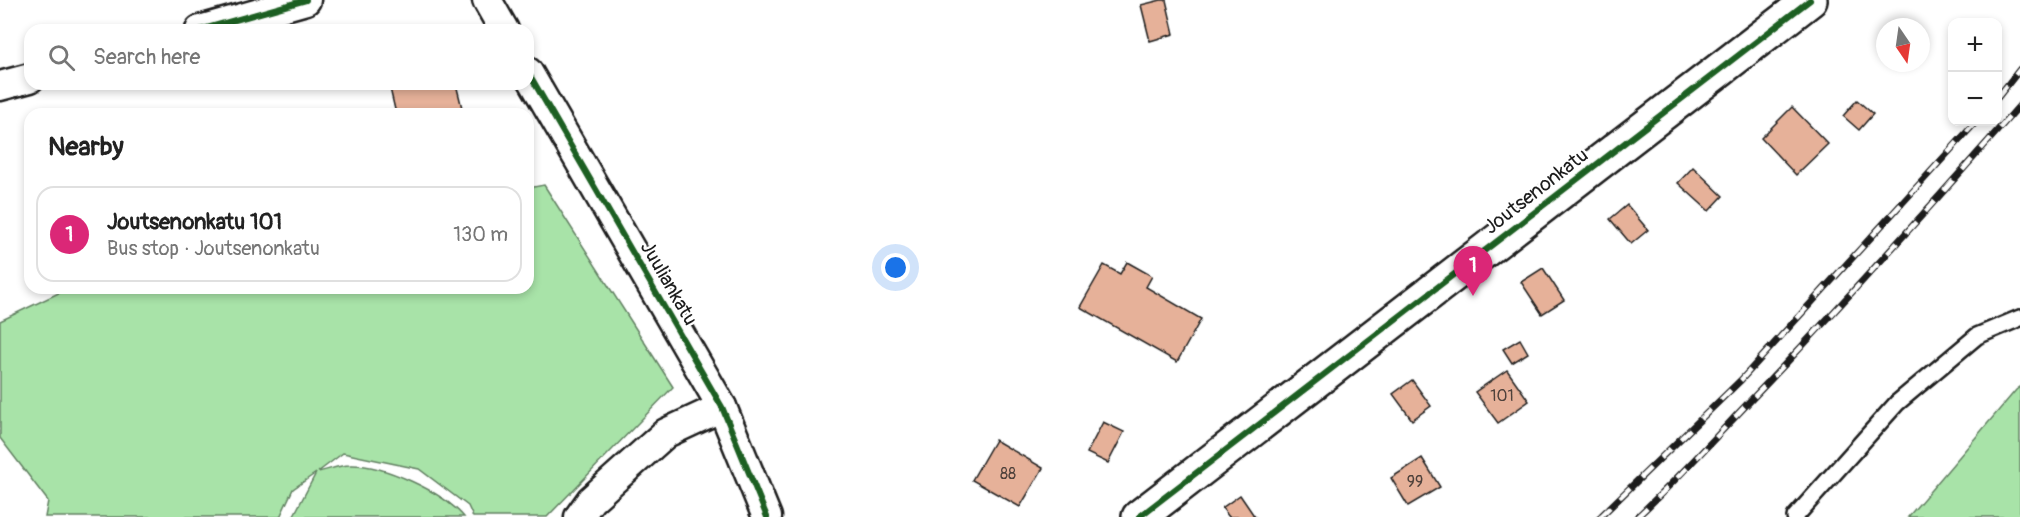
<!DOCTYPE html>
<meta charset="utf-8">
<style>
:root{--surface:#fff;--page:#f6f6f6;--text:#222;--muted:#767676;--line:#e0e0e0;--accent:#db2777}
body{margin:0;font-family:Pangolin,sans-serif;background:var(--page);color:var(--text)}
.controls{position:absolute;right:18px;top:18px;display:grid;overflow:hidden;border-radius:12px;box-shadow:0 3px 9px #0003}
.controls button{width:54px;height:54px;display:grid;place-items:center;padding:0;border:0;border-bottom:2px solid var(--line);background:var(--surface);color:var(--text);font:30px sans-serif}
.compass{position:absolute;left:1876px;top:18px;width:54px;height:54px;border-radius:50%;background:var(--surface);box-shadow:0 3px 9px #0003;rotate:167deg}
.you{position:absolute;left:896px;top:268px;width:21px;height:21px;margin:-15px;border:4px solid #fff;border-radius:50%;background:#1a73e8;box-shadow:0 0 0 9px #1a73e833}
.badge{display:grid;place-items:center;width:39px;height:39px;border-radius:50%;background:var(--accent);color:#fff;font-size:20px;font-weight:700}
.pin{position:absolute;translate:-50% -50px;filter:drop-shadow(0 2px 3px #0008)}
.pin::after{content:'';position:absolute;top:32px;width:21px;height:18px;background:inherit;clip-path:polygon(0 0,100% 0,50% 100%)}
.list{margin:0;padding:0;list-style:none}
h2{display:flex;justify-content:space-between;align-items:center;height:78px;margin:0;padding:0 24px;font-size:26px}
h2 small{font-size:20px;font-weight:400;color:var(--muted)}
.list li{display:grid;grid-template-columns:39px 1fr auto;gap:18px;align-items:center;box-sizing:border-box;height:96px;margin:0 12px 12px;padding:0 12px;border:2px solid var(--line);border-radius:18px}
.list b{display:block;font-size:22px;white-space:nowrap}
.list p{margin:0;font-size:20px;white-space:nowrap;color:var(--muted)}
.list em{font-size:20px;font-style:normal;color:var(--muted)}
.icon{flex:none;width:33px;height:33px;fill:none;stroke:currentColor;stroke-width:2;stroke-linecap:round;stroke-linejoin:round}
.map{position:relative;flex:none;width:2020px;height:517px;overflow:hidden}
.search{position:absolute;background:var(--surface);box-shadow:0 3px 9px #0003;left:24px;top:24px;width:510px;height:66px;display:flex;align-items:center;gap:15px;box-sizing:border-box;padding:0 21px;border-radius:18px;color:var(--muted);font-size:22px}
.panel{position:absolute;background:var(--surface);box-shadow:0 3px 9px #0003;left:24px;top:108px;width:510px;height:186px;border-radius:18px}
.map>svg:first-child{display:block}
.green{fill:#a8e3a8;stroke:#628062;stroke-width:1.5}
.building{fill:#e6b199;stroke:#1c1c1c;stroke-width:1.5}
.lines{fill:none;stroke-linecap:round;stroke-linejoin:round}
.lane-casing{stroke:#1c1c1c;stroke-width:20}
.street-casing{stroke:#1c1c1c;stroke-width:33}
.secondary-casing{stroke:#1c1c1c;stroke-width:38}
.lane{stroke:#fff;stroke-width:15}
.street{stroke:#fff;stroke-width:28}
.secondary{stroke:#fff;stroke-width:33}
.rail-casing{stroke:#1c1c1c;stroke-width:7}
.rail{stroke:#fff;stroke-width:4.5;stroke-dasharray:14;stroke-linecap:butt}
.cycleway-casing{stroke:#fff;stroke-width:10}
.cycleway{stroke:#1b5e20;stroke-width:6}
.labels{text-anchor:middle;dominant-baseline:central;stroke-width:4.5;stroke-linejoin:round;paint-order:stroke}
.number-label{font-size:16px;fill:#4e413b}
.street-label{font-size:20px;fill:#1c1c1c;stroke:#fff}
</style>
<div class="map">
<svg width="2020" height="517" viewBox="0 0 2020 517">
<rect width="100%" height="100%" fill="#fff"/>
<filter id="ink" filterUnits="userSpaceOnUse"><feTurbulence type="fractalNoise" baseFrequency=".0167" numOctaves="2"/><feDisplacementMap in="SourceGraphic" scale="12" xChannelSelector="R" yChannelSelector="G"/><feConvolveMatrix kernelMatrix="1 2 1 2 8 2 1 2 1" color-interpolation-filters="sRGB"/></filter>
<g filter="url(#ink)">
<!-- green -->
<g class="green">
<path d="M544 185 673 387 547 517H473L468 506 419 469 343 453 318 472C328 470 340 465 350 465 383 464 443 492 464 517H293L316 473 293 489 280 517H45L48 501 0 438V321L69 288H528V188Z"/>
<polygon points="2020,387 2020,517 1908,517 2016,390"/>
</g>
<!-- building -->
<g class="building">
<polygon points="1161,0 1166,0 1174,34 1150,41 1141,5"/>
<polygon points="389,84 456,84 462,108 437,114 396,114"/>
<polygon points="1857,100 1873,114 1859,130 1843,116"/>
<polygon points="1792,107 1828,144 1796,175 1761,138"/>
<polygon points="1693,167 1723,196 1709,211 1678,183"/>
<polygon points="1627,205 1648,230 1631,244 1610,219"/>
<polygon points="1127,262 1152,276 1146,287 1201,319 1177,362 1080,307 1104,265 1120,274"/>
<polygon points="1543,268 1564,300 1542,314 1521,282"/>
<polygon points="1520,339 1528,353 1512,363 1503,349"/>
<polygon points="1507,370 1529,401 1498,423 1475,392"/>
<polygon points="1412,380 1431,406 1412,420 1393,394"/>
<polygon points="1103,422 1124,432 1108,463 1087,453"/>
<polygon points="995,440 1043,468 1020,507 972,480"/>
<polygon points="1422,458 1440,487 1408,506 1391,478"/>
<polygon points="1240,495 1255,517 1229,517 1222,508"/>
</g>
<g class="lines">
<defs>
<polyline id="lane" points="1795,517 1897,403 1977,336 2020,318"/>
<g id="street">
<polyline points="487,0 504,30"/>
<polyline points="200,30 306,0"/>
<polyline points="528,72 722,407 767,517"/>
<polyline points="0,86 30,78"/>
<polyline points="579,517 591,500 666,433 722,407"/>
</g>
<polyline id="secondary" points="1139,517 1810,0"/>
</defs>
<!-- lane casing -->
<use href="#lane" class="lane-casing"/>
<!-- street casing -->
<use href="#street" class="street-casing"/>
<!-- secondary casing -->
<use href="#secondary" class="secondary-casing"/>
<!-- lane -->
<use href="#lane" class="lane"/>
<!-- street -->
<use href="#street" class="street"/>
<!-- secondary -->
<use href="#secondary" class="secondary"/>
<defs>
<g id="rail">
<polyline points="1998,97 2020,69"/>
<polyline points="1600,517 1741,380 1976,122"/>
<path d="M1637 517C1677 480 1713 440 1751 400 1843 304 1932 205 2020 105"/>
</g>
</defs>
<!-- rail casing -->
<use href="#rail" class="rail-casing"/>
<!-- rail -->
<use href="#rail" class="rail"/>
<defs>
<g id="cycleway">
<polyline points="200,30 306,0"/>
<polyline points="528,72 722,407 767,517"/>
<polyline points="1139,517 1810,0"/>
</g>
</defs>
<!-- cycleway casing -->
<use href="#cycleway" class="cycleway-casing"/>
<!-- cycleway -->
<use href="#cycleway" class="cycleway"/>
</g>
</g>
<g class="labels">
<!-- number labels -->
<g class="number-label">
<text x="1502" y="396">101</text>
<text x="1008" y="474">88</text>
<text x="1415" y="482">99</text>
</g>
<!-- street labels -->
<g class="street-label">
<text transform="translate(1536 191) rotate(-38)">Joutsenonkatu</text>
<text transform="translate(669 283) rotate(60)">Juuliankatu</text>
</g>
</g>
</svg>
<div class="controls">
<button>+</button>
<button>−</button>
</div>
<svg class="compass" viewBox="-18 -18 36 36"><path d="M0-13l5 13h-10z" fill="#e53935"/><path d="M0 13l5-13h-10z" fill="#767676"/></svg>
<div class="you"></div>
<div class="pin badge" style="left:1473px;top:296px">1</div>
<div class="search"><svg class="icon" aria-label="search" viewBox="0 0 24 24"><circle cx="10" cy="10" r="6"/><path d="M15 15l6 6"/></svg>Search here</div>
<section class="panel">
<h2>Nearby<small></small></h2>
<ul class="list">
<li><span class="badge">1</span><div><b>Joutsenonkatu 101</b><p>Bus stop · Joutsenonkatu</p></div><em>130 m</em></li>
</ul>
</section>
</div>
